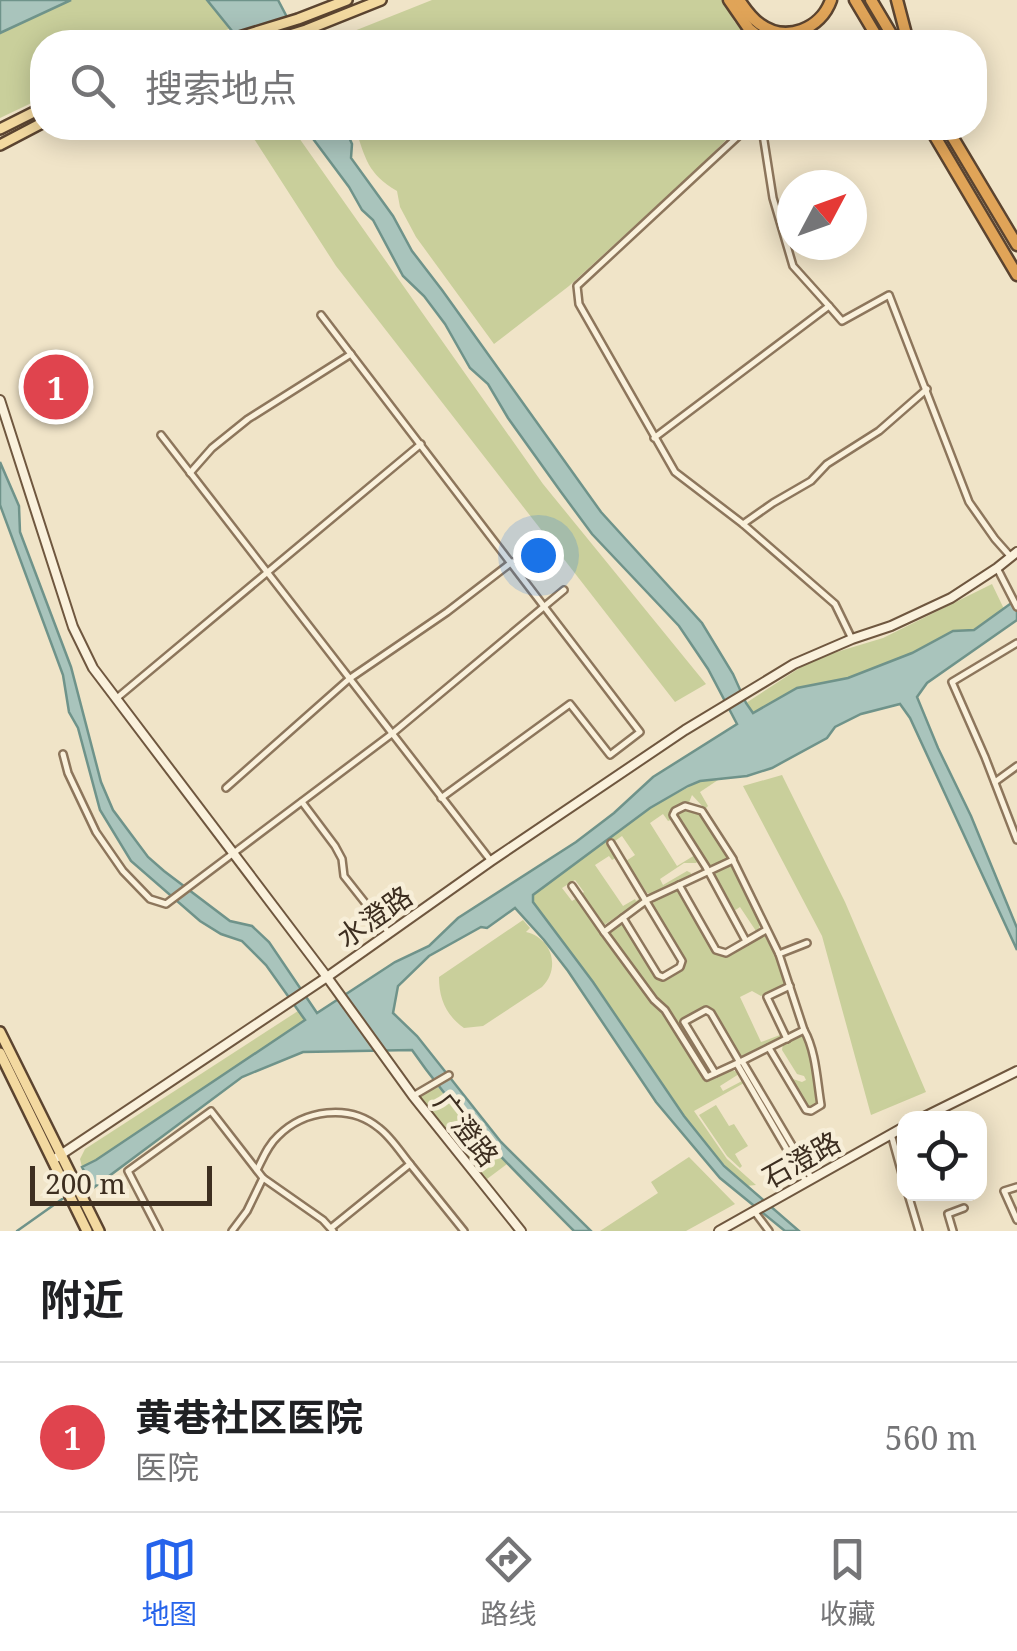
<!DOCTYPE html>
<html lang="zh">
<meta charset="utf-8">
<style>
:root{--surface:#fff;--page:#f6f6f6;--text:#202124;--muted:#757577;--line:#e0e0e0;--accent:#2563eb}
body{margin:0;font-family:"Noto Serif","Noto Sans SC",serif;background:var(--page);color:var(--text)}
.controls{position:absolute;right:30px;bottom:30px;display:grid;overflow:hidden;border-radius:20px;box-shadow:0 5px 25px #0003}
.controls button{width:90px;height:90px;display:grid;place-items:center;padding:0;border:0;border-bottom:2px solid var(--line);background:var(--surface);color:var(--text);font:50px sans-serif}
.compass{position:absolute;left:777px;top:170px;width:90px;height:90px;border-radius:50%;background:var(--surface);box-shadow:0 5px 25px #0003;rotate:49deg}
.scale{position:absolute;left:30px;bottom:25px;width:182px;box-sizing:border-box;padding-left:10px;border:5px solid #3d2e20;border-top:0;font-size:28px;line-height:35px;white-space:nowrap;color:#3d2e20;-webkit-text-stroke:8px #f7eed8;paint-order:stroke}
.you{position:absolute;left:538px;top:555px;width:35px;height:35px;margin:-25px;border:8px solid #fff;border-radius:50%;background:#1a73e8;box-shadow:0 0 0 15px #1a73e833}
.badge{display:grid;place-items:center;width:65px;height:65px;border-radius:50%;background:var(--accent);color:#fff;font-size:32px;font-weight:700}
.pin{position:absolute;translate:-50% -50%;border:5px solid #fff;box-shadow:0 2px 10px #0006}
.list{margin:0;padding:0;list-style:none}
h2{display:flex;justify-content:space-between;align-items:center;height:130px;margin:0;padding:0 40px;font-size:42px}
h2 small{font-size:32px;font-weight:400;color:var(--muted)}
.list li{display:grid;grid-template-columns:65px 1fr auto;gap:30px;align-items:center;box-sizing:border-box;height:150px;padding:0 40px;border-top:2px solid var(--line)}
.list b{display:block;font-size:38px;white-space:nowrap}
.list p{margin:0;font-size:32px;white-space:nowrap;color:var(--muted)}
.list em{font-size:32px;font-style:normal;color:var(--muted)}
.icon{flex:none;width:55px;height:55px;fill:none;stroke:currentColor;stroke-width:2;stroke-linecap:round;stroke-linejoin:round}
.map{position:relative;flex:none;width:1017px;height:1231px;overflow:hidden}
.search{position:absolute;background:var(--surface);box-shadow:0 5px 25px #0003;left:30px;right:30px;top:30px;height:110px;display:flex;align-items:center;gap:25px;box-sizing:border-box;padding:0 35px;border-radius:40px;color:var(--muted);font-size:38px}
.sheet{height:280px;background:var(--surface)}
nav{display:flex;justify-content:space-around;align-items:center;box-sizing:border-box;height:140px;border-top:2px solid var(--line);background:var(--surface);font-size:28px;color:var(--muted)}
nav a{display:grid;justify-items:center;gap:5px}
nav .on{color:var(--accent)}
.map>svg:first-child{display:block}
.green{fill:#c9cf9b}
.water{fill:#a9c4bc;stroke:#6f938a;stroke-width:2.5}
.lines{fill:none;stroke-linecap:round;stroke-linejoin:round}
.stream{stroke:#6f938a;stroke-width:2.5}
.street-casing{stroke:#8d765c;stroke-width:10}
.secondary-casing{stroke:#6f573f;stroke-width:12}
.primary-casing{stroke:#5b4430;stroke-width:14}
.highway-casing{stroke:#5b4430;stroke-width:15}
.street{stroke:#faf1dc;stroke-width:5}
.secondary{stroke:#faf1dc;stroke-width:8}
.primary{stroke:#f3d9a0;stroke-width:9}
.highway{stroke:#e0a458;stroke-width:10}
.labels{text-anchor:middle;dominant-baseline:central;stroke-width:9;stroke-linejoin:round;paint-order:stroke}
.street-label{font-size:28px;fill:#3d2e20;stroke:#f7eed8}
</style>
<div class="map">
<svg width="1017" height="1231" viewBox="0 0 1017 1231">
<rect width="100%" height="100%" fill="#f0e4c8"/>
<!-- green -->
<g class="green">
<polygon points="71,0 207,0 229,29 187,42 42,42 42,98 0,118 0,33"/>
<polygon points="432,0 722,0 734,21 751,42 332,42 334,39"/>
<polygon points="247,128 292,128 543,484 706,684 675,702 336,266"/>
<path d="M355 128H738L700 166 569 286 494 344 416 237 400 207 397 191C367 173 366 159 355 128Z"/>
<polygon points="992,584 1004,609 974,630 953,631 912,653 848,678 798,688 753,714 746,703 801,667 830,654 883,638"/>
<polygon points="782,775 845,902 926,1092 871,1115 822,936 743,786"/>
<path d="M718 780 700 792 708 806 705 809 692 795 688 805C680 802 675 807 670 813L673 819 668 821 663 814 650 823 677 866 695 855 699 860 696 863H684L660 879 663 885 687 871 691 873 690 876 651 894 647 893 626 861 635 855 622 836 609 845 617 857 612 860 609 856 595 865 623 906 635 899 636 901 642 897 643 899 604 925 600 924 580 895 584 892 575 880 562 888 572 901 577 898 644 993 662 1013 706 1080C716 1076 729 1064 739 1074L720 1086 723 1091 742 1081 744 1083 694 1111 727 1159 756 1185 746 1186C700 1144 667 1091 632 1040 600 993 567 947 533 901V895L650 808 700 781Z"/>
<polygon points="684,807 701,813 728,855 726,860 713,867 707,865 675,816 676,813"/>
<polygon points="727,867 732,867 760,924 759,929 756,931 740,907 734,911 743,925 746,937 713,877 717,872"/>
<polygon points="676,890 681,892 716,954 722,956 727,954 764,935 773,950 786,986 761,996 752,991 740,997 761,1042 780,1035 782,1038 741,1056 709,1009 698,1011 682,1021 685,1028 681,1030 667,1007 651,992 610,933 612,929 622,923 626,924 662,979 683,966 684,960 652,904 656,900"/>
<path d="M523 920 530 928 526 932C552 938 561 968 542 987L483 1026 464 1028C446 1015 439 999 439 977Z"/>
<polygon points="298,1011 306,1021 96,1160 82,1167 80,1159 85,1149"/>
<polygon points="802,1036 806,1038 819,1100 818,1104 809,1108 806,1106 775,1052 793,1079 802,1082 806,1080 804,1076 797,1074 782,1050 783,1044"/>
<polygon points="436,1085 507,1164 487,1179 420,1097"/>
<polygon points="716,1105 729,1126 734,1124 748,1146 735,1154 742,1166 740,1168 727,1156 699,1115"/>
<polygon points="689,1157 735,1204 686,1231 600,1231 658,1193 651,1182"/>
</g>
<!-- water -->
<g class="water">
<polygon points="0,0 71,0 0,33"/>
<polygon points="207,0 278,0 300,42 241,42"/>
<path d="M305 128H345L352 144 351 158 393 216 412 251 442 290 601 512 702 623 733 674 746 703 753 713 797 688 848 678 912 653 953 631 974 630 1017 599V620L927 683 917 697 938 748 971 816 1017 928V950L910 718 900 704 861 714 835 727 827 738 772 768 747 776 700 781 688 786 650 808 533 895V902L593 982 684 1116 724 1166 799 1231H785L720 1178 656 1102 568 971 544 940 515 908 487 928 481 927 429 956 398 986 393 1013 417 1036 501 1142 591 1231H574C517 1173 459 1118 412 1050L303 1052 242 1077 93 1188 82 1167 96 1160 305 1020 266 965 242 941 221 934 200 921 131 861 100 810 78 728 69 712 63 675 0 505V462L19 506 20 532 71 667 101 782 113 810 148 857 164 871 230 921 252 926 269 942 317 1013 395 962 429 946 458 918 576 842 614 813 653 777 737 724 708 669 679 626 592 534 561 492 508 418 488 384 470 368 445 324 424 296 403 276 373 220 362 210 349 187Z"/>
</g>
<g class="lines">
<!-- stream -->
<polyline class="stream" points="17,1231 65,1197"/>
<defs>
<g id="street">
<polyline points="747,128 577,286 579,304 675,472 743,524 835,604 852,639"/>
<polyline points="762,128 773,198 793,266 829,306"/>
<polyline points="321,315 640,732 610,755 570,704 441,798"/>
<polyline points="161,435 491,861"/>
<polyline points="654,438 829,306 842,321 889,295 969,502 995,539 1011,557"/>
<polyline points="190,473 212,448 248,419 351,354"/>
<polyline points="743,524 773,503 811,481 827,464 879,431 927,389"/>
<polyline points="997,568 1017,607"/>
<polyline points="1017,643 952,682 985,757 1017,840"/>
<polyline points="117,698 421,444"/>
<polyline points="63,754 68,773 96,832 123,871 150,899 166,904 393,733 564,590"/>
<polyline points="995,782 1017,766"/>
<polyline points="226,788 349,679 447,612 512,562"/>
<polyline points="302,802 335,846 342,859 344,876 389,933"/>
<polyline points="611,843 682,961 680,967 663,977 658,975 623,918"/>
<polyline points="733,859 702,811 685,806 675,811 673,815 706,867 746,941"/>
<polyline points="679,885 716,950 726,953 766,930"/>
<polyline points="572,886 604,932"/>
<polyline points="779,954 807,943"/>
<polyline points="787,1039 767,997 790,986"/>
<path d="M769 1048 806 1110 811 1111 821 1105C817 1081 816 1051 804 1030"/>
<polyline points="742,1061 707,1077 665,1010 654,1000 604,932 647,900 733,860 779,954 804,1030 742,1061 812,1179"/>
<polyline points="737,1064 806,1182"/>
<polyline points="715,1073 684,1022 706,1010 711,1013 739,1061"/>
<polyline points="413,1096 449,1075"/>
<polyline points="891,1134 904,1181"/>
<polyline points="410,1164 464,1231"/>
<path d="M257 1170C263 1158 268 1145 278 1136 304 1110 349 1103 379 1128 391 1137 401 1153 410 1164L331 1228"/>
<polyline points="1017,1187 1004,1191 1017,1220"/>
<polyline points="908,1194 919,1231"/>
<polyline points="754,1211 769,1231"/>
<polyline points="159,1231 128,1171 211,1111 263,1178 323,1220 333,1231"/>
<polyline points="232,1231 247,1211 263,1178"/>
<polyline points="953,1231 948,1214 964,1208"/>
</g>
<g id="secondary">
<polyline points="0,400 73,627 93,668 327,977 413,1096 521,1231"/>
<polyline points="922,1118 1017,1071"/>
<polyline points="53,1160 327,977 491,861 685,730 794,664 852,639 891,626 951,598 997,568 1017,552"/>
<polyline points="719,1231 904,1127"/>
</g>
<g id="primary">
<polyline points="223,42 298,19 347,0"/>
<polyline points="267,42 306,30 381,0"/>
<polyline points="0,129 42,108"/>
<polyline points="0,145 42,123"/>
<polyline points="0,1032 99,1231"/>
<polyline points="0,1053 87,1231"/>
</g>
<g id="highway">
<polyline points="729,0 749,29 765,42"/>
<path d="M739 0C745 9 751 18 760 24 786 43 821 29 831 0"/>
<polyline points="855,0 880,42"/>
<polyline points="871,0 896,42"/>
<polyline points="897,0 908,42"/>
<polyline points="930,128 1017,275"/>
<polyline points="947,128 1017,245"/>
</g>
</defs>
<!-- street casing -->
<use href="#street" class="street-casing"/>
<!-- secondary casing -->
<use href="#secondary" class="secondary-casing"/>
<!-- primary casing -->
<use href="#primary" class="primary-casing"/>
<!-- highway casing -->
<use href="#highway" class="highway-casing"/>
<!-- street -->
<use href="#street" class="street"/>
<!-- secondary -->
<use href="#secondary" class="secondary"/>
<!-- primary -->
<use href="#primary" class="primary"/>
<!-- highway -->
<use href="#highway" class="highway"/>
</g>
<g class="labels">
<!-- street labels -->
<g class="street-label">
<text transform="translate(374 916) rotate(-35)">水澄路</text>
<text transform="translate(467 1129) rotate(52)">广澄路</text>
<text transform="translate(801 1159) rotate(-29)">石澄路</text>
</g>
</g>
</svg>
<div class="controls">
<button><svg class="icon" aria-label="locate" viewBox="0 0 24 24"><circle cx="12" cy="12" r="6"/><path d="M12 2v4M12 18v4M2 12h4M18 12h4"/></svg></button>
</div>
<svg class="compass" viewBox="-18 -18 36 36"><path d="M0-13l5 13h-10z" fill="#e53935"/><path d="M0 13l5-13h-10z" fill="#757577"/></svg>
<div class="scale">200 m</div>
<div class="you"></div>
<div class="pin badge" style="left:56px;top:387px;background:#e0444e">1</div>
<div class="search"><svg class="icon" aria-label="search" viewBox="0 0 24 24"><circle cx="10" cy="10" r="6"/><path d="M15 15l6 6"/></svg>搜索地点</div>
</div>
<section class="sheet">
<h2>附近<small></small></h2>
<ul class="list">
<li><span class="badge" style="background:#e0444e">1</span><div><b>黄巷社区医院</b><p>医院</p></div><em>560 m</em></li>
</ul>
</section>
<nav>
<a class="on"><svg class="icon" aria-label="map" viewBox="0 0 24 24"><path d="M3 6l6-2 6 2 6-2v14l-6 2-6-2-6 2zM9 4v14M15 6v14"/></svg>地图</a>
<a><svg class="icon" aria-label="directions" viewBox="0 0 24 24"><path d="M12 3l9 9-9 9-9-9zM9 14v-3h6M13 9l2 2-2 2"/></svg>路线</a>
<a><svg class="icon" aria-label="saved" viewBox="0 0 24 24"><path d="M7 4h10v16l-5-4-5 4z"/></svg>收藏</a>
</nav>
